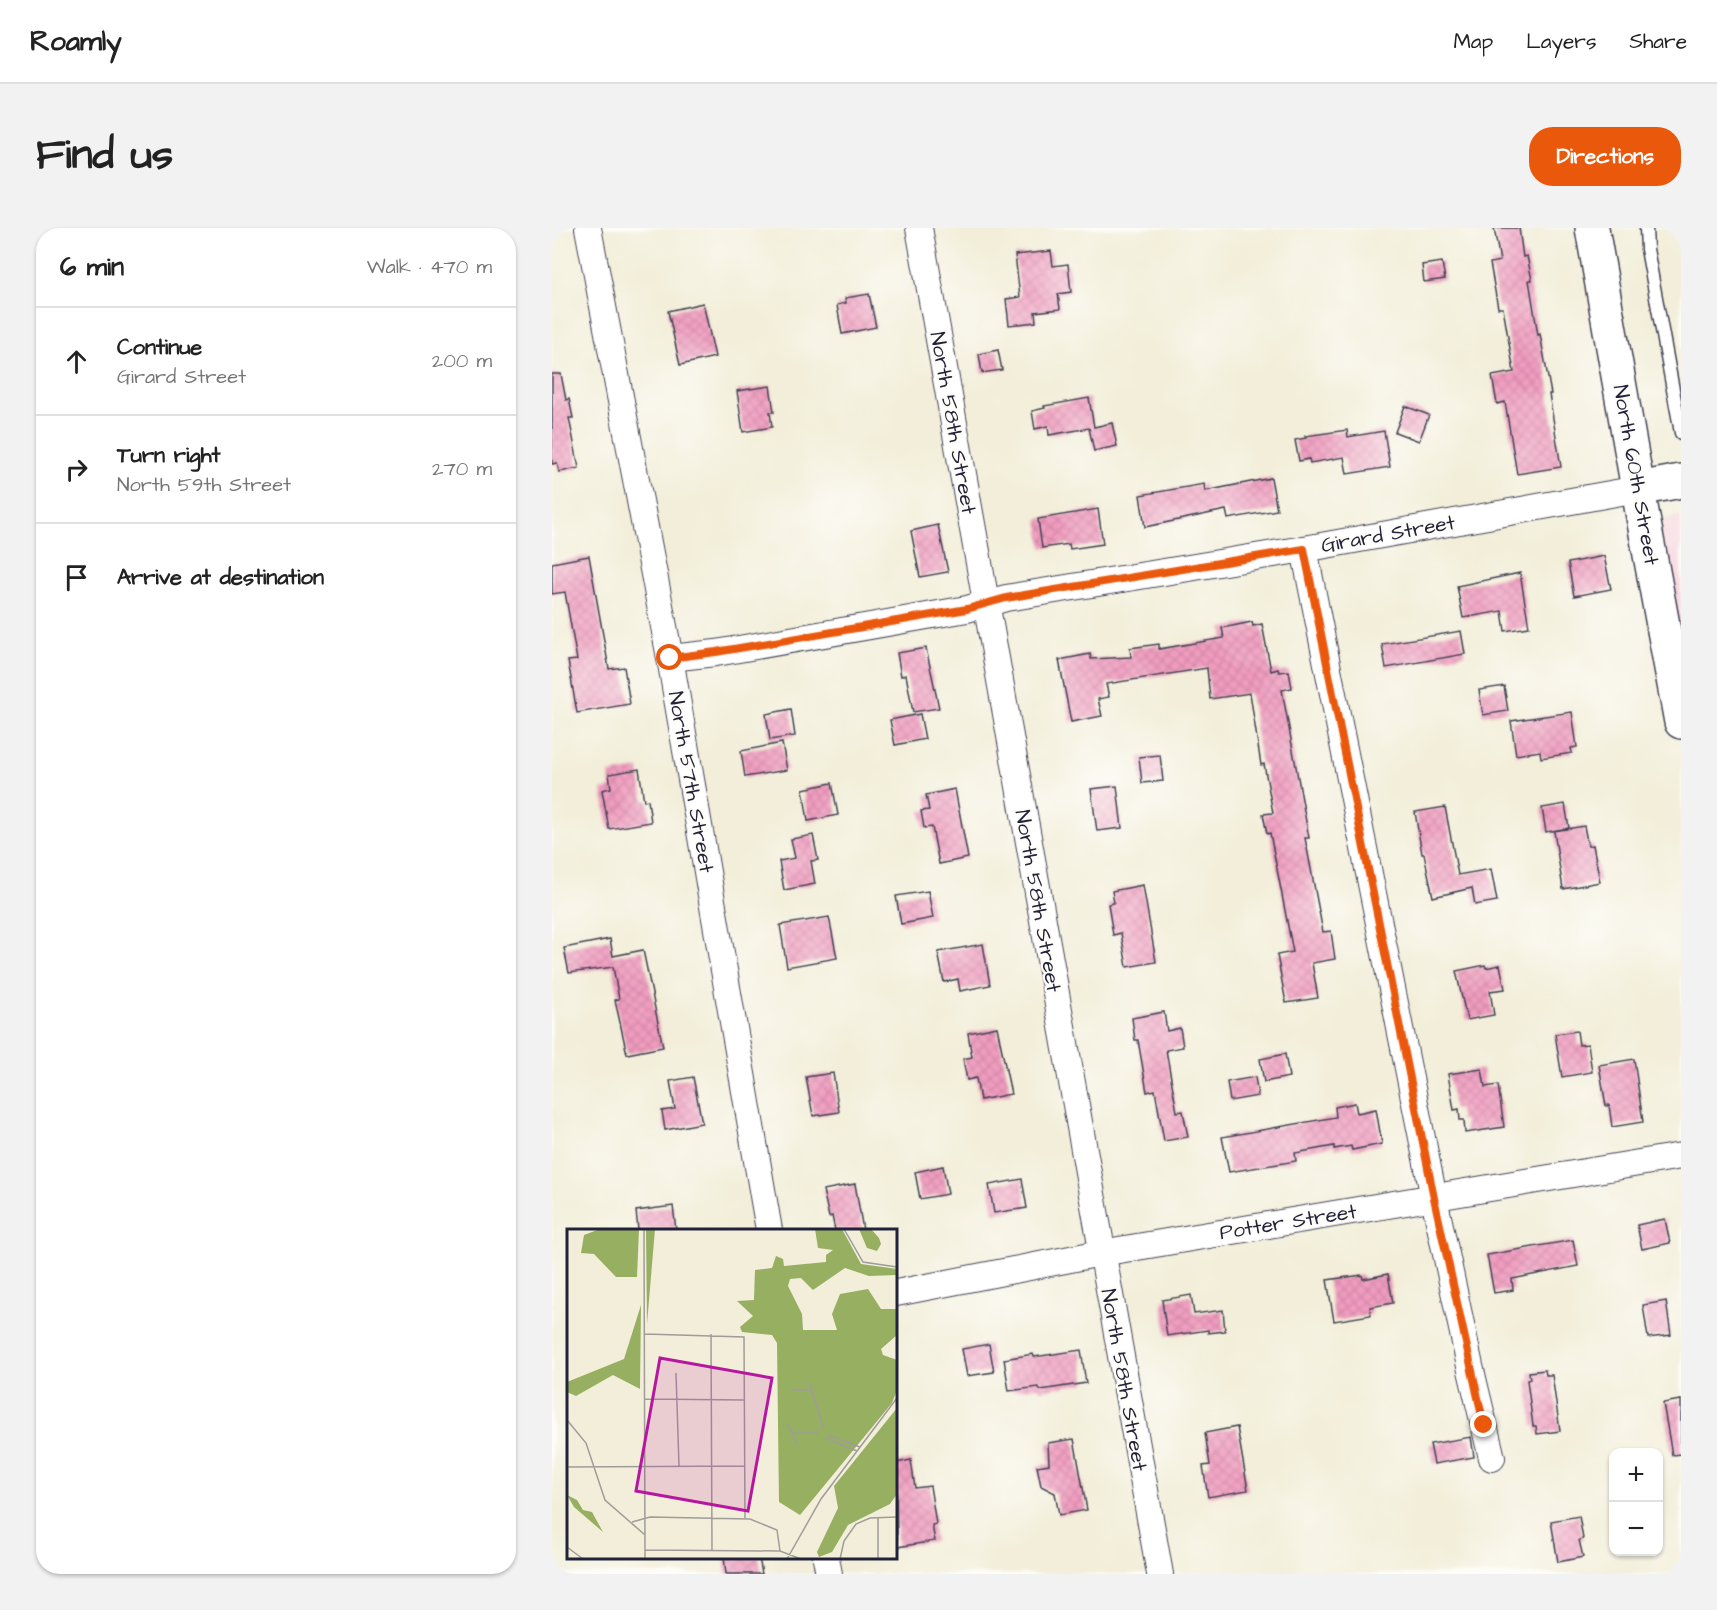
<!DOCTYPE html>
<meta charset="utf-8">
<style>
:root{--surface:#fff;--page:#f2f2f2;--text:#222;--muted:#767676;--line:#e0e0e0;--accent:#ea580c}
body{margin:0;font-family:"Architects Daughter",sans-serif;background:var(--page);color:var(--text)}
.controls{position:absolute;right:18px;bottom:18px;display:grid;overflow:hidden;border-radius:12px;box-shadow:0 2px 4px #0004}
.controls button{width:54px;height:54px;display:grid;place-items:center;padding:0;border:0;border-bottom:2px solid var(--line);background:var(--surface);color:var(--text);font:30px sans-serif}
.stop{position:absolute;width:18px;height:18px;margin:-14px;border:4px solid #ea580c;border-radius:50%;background:#fff}
.stop.end{background:#ea580c;border-color:#fff;box-shadow:0 2px 6px #0008}
.list{margin:0;padding:0;list-style:none}
h2{display:flex;justify-content:space-between;align-items:center;height:78px;margin:0;padding:0 24px;font-size:26px}
h2 small{font-size:20px;font-weight:400;color:var(--muted)}
.list li{display:grid;grid-template-columns:39px 1fr auto;gap:18px;align-items:center;box-sizing:border-box;height:108px;padding:0 24px;border-top:2px solid var(--line)}
.list b{display:block;font-size:22px;white-space:nowrap}
.list p{margin:0;font-size:20px;white-space:nowrap;color:var(--muted)}
.list em{font-size:20px;font-style:normal;color:var(--muted)}
.icon{flex:none;width:33px;height:33px;fill:none;stroke:currentColor;stroke-width:2;stroke-linecap:round;stroke-linejoin:round}
.map{position:relative;flex:none;width:1129px;height:1346px;overflow:hidden;border-radius:24px}
header{display:flex;align-items:center;gap:36px;box-sizing:border-box;height:84px;padding:0 30px;background:var(--surface);border-bottom:2px solid var(--line)}
header strong{font-size:28px}
nav{display:flex;gap:33px;margin-inline-start:auto;font-size:21px}
.intro{display:flex;align-items:center;justify-content:space-between;box-sizing:border-box;height:144px;padding:0 36px}
h1{margin:0;font-size:42px}
.button{padding:15px 27px;border-radius:24px;background:var(--accent);color:#fff;font-size:21px;font-weight:700}
main{display:flex;gap:36px;padding:0 36px}
aside{flex:1;background:var(--surface);border-radius:24px;box-shadow:0 2px 4px #0004}
.map>svg:first-child{display:block}
.built{fill:#f5cfdb}
.building{fill:url(#building-cross-hatch)}
.lines{fill:none;stroke-linecap:round;stroke-linejoin:round}
.lane-casing{stroke:#414153;stroke-width:15}
.street-casing{stroke:#414153;stroke-width:28}
.secondary-casing{stroke:#414153;stroke-width:36}
.lane{stroke:#fff;stroke-width:12}
.street{stroke:#fff;stroke-width:26}
.secondary{stroke:#fff;stroke-width:33}
.route{stroke:#ea580c;stroke-width:8}
.labels{text-anchor:middle;dominant-baseline:central;stroke-width:4.5;stroke-linejoin:round;paint-order:stroke}
.street-label{font-size:21px;fill:#22223b;stroke:#fdfcf7}
.inset-road{fill:none;stroke:#9f9c9a;stroke-width:1.5}
.view{fill:#b5179e;fill-opacity:0.15;stroke:#b5179e;stroke-width:3}
.inset-edge{fill:none;stroke:#22223b;stroke-width:3}
</style>
<header>
<strong>Roamly</strong>
<nav><a>Map</a><a>Layers</a><a>Share</a></nav>
</header>
<div class="intro"><h1>Find us</h1><a class="button">Directions</a></div>
<main>
<aside>
<h2>6 min<small>Walk · 470 m</small></h2>
<ul class="list">
<li><svg class="icon" aria-label="ahead" viewBox="0 0 24 24"><path d="M12 20V5M6 11l6-6 6 6"/></svg><div><b>Continue</b><p>Girard Street</p></div><em>200 m</em></li>
<li><svg class="icon" aria-label="right" viewBox="0 0 24 24"><path d="M7 20v-9h11M14 6l5 5-5 5"/></svg><div><b>Turn right</b><p>North 59th Street</p></div><em>270 m</em></li>
<li><svg class="icon" aria-label="arrive" viewBox="0 0 24 24"><path d="M6 21V4h12l-3 4 3 4H6"/></svg><div><b>Arrive at destination</b></div></li>
</ul>
</aside>
<div class="map">
<svg width="1129" height="1346" viewBox="0 0 1129 1346">
<defs>
<pattern id="building-cross-hatch" width="8" height="8" patternUnits="userSpaceOnUse" patternTransform="scale(1.5)"><rect width="8" height="8" fill="#f19cbf"/><path d="M0 0l8 8M0 8l8-8" fill="none" stroke="#ce86a5"/></pattern>
</defs>
<rect width="100%" height="100%" fill="#fdfcf7"/>
<filter id="ink" filterUnits="userSpaceOnUse"><feTurbulence type="fractalNoise" baseFrequency=".0167" numOctaves="2"/><feDisplacementMap in="SourceGraphic" scale="12" xChannelSelector="R" yChannelSelector="G"/><feConvolveMatrix kernelMatrix="1 2 1 2 8 2 1 2 1" color-interpolation-filters="sRGB"/></filter>
<filter id="wash" filterUnits="userSpaceOnUse"><feTurbulence type="fractalNoise" baseFrequency=".008" numOctaves="4" result="noise"/><feDisplacementMap in="SourceGraphic" scale="24" xChannelSelector="R" yChannelSelector="G"/><feGaussianBlur stdDeviation="1.35" result="paint"/><feColorMatrix in="noise" values="0 0 0 0 0 0 0 0 0 0 0 0 0 0 0 0 0 1.4 0 .05"/><feComposite in="paint" operator="in"/></filter>
<g filter="url(#wash)">
<rect width="100%" height="100%" fill="#f2eed9"/>
<!-- built -->
<polygon class="built" points="1129,288 1129,423 1105,292"/>
<g id="blocks">
<!-- building -->
<g class="building">
<polygon points="942,0 967,0 971,29 975,28 980,52 977,52 986,107 988,106 999,166 997,166 1009,239 965,246 953,174 945,176 940,148 962,144 951,80 946,80 938,35 948,33"/>
<polygon points="499,23 501,38 516,36 519,64 506,66 508,81 483,84 484,94 457,97 454,71 468,69 463,27"/>
<polygon points="890,34 893,51 872,54 870,37"/>
<polygon points="317,66 324,99 290,106 285,77 294,75 293,70"/>
<polygon points="151,75 163,129 128,137 116,83"/>
<polygon points="446,122 450,142 430,145 427,126"/>
<polygon points="0,146 9,146 14,172 17,171 21,190 17,190 27,240 7,244 5,235 0,236"/>
<polygon points="218,158 222,184 218,184 220,199 191,204 185,163"/>
<polygon points="537,170 542,199 560,195 565,218 542,223 537,200 497,207 496,198 483,201 480,183 493,180 492,178"/>
<polygon points="853,178 877,187 867,213 843,204"/>
<polygon points="795,202 796,209 832,203 838,239 795,246 792,229 758,235 757,231 747,233 743,212 754,210 753,208"/>
<polygon points="719,250 725,282 676,291 674,282 593,299 588,267 652,256 653,263"/>
<polygon points="546,281 551,316 518,321 517,316 490,320 486,291"/>
<polygon points="386,297 396,344 368,349 359,303"/>
<polygon points="37,328 57,441 72,439 78,476 25,485 16,433 25,432 13,364 0,366 0,335"/>
<polygon points="1052,328 1059,361 1022,368 1016,335"/>
<polygon points="968,345 977,399 953,403 950,383 911,390 905,358"/>
<polygon points="700,394 701,398 710,396 719,443 726,441 727,444 737,443 740,460 730,462 757,610 753,610 771,704 779,703 783,731 760,735 766,770 734,775 725,727 741,724 718,605 715,606 711,586 721,585 712,536 709,537 698,465 658,471 655,440 554,456 557,469 546,471 550,488 519,494 507,432 538,426 539,431 579,429 578,420 607,416 607,421 672,410 670,400"/>
<polygon points="909,403 913,426 834,440 830,416"/>
<polygon points="374,420 387,480 361,484 354,447 349,448 345,425"/>
<polygon points="952,458 956,483 931,487 927,462"/>
<polygon points="239,481 243,508 218,512 214,486"/>
<polygon points="1020,484 1025,519 1019,520 1020,525 989,530 988,523 964,527 959,493"/>
<polygon points="368,486 373,511 343,517 338,492"/>
<polygon points="230,515 235,542 193,549 189,523"/>
<polygon points="608,527 611,553 590,555 587,529"/>
<polygon points="87,541 92,573 96,572 99,594 57,601 50,562 59,560 57,546"/>
<polygon points="280,555 286,587 256,593 251,561"/>
<polygon points="565,558 570,600 545,603 539,561"/>
<polygon points="403,561 416,630 387,636 380,599 372,600 369,583 377,582 374,567"/>
<polygon points="1013,576 1017,600 994,604 990,580"/>
<polygon points="893,579 906,647 939,641 945,673 923,677 920,660 881,669 872,626 870,626 863,584"/>
<polygon points="1032,598 1036,618 1041,617 1048,654 1011,661 1002,603"/>
<polygon points="261,607 266,632 259,633 263,656 232,662 227,633 243,630 239,611"/>
<polygon points="591,657 604,734 575,739 569,705 561,707 556,676 562,675 560,663"/>
<polygon points="376,663 381,690 349,696 344,668"/>
<polygon points="277,689 285,730 235,739 228,697"/>
<polygon points="58,711 61,728 91,722 111,819 75,826 63,772 67,771 61,739 17,745 12,720"/>
<polygon points="431,716 438,757 408,763 406,751 392,754 386,724"/>
<polygon points="933,737 934,740 948,737 953,761 938,763 942,787 915,792 904,743"/>
<polygon points="612,784 615,803 628,800 631,819 614,822 625,884 631,883 636,909 612,913 603,862 595,864 586,812 583,812 580,790"/>
<polygon points="445,799 459,866 428,872 424,850 415,852 411,831 420,829 416,805"/>
<polygon points="1025,803 1027,817 1036,816 1040,844 1010,849 1003,806"/>
<polygon points="733,826 737,849 712,854 708,831"/>
<polygon points="1082,831 1091,894 1060,899 1057,877 1054,878 1047,837"/>
<polygon points="930,841 933,859 946,857 952,899 913,905 912,892 908,892 907,881 902,882 896,846"/>
<polygon points="281,845 287,884 261,888 254,849"/>
<polygon points="141,849 150,895 113,902 110,883 123,881 118,853"/>
<polygon points="703,849 706,868 678,873 675,854"/>
<polygon points="803,875 805,885 824,881 830,916 800,922 799,918 782,921 782,918 743,925 744,933 677,944 670,909 784,889 783,879"/>
<polygon points="391,938 396,966 368,971 363,944"/>
<polygon points="470,951 475,980 442,985 437,957"/>
<polygon points="303,956 311,1002 283,1002 280,988 277,989 271,962"/>
<polygon points="121,978 124,1002 86,1002 84,983"/>
<polygon points="1113,991 1118,1015 1090,1021 1085,997"/>
<polygon points="1021,1012 1026,1038 960,1051 961,1062 942,1065 935,1027"/>
<polygon points="836,1046 841,1075 818,1079 819,1087 782,1093 775,1052 810,1047 811,1051"/>
<polygon points="639,1067 642,1086 671,1082 673,1103 656,1105 656,1102 615,1108 610,1072"/>
<polygon points="1114,1073 1119,1107 1096,1110 1091,1077"/>
<polygon points="437,1116 442,1144 415,1148 410,1121"/>
<polygon points="529,1122 534,1155 489,1162 486,1159 457,1163 452,1131 481,1126 482,1129"/>
<polygon points="993,1142 994,1147 1000,1147 1008,1203 985,1206 984,1198 981,1198 975,1152 978,1151 977,1144"/>
<polygon points="1129,1172 1129,1226 1120,1227 1111,1175"/>
<polygon points="685,1199 696,1262 656,1269 651,1238 658,1237 653,1205"/>
<polygon points="919,1209 922,1229 882,1236 878,1216"/>
<polygon points="522,1211 535,1282 507,1287 503,1265 489,1258 485,1238 497,1236 496,1215"/>
<polygon points="359,1232 363,1260 378,1258 384,1296 380,1297 383,1313 345,1319 344,1235"/>
<polygon points="1027,1288 1031,1311 1027,1312 1031,1329 1006,1334 999,1293"/>
<polygon points="172,1329 207,1329 210,1346 174,1346"/>
</g>
</g>
</g>
<g filter="url(#ink)">
<use href="#blocks" fill-opacity="0" stroke="#414153" stroke-width="1.5"/>
<g class="lines">
<defs>
<polyline id="lane" points="1094,0 1095,21 1129,205"/>
<g id="street">
<polyline points="36,0 118,430 217,1002"/>
<polyline points="367,0 608,1346"/>
<polyline points="752,321 882,970 918,1138 940,1230"/>
<polyline points="118,430 164,425 415,381 454,370 752,321 1086,261"/>
<polyline points="344,1065 549,1025 1129,928"/>
<polyline points="274,1330 277,1346"/>
</g>
<g id="secondary">
<polyline points="1040,0 1090,284 1129,494"/>
<polyline points="1086,261 1129,253"/>
</g>
</defs>
<!-- lane casing -->
<use href="#lane" class="lane-casing"/>
<!-- street casing -->
<use href="#street" class="street-casing"/>
<!-- secondary casing -->
<use href="#secondary" class="secondary-casing"/>
<!-- lane -->
<use href="#lane" class="lane"/>
<!-- street -->
<use href="#street" class="street"/>
<!-- secondary -->
<use href="#secondary" class="secondary"/>
</g>
</g>
<g class="lines" filter="url(#ink)">
<!-- route -->
<polyline class="route" points="118,430 164,424 415,381 454,370 752,321 882,970 932,1197"/>
</g>
<g class="labels">
<!-- street labels -->
<g class="street-label">
<text transform="translate(401 195) rotate(80)">North 58th Street</text>
<text transform="translate(1084 247) rotate(80)">North 60th Street</text>
<text transform="translate(836 306) rotate(-10)">Girard Street</text>
<text transform="translate(139 554) rotate(80)">North 57th Street</text>
<text transform="translate(486 673) rotate(80)">North 58th Street</text>
<text transform="translate(736 994) rotate(-9)">Potter Street</text>
<text transform="translate(572 1152) rotate(80)">North 58th Street</text>
</g>
</g>
<!-- overview -->
<g transform="translate(15 1001)">
<rect width="330" height="330" fill="#f2eed9"/>
<path d="M33 0H72L70 48H49L27 25 14 24 17 6ZM79 0H88L80 95ZM248 0H275L294 35 330 40V46L302 47 278 39 246 61 234 49 223 50 221 57 235 85 236 101H270L265 85 273 65 301 60 314 80H330V106L314 120 316 126 330 131V161L325 174 233 286 212 273 210 114 205 106 175 103 173 98 186 87 170 72 187 71 188 41 205 39 209 27 216 30 217 37 259 33V26L266 21 251 19ZM292 0H304L312 9 314 15 310 22 300 19ZM74 76 73 160 46 146 9 167 0 163V153L57 130ZM330 179V265L323 275 281 296 265 323 252 328 250 323 271 279 267 257ZM0 266 10 271 16 281 25 283 36 303 7 278Z" fill="#96af60"/>
<path class="inset-road" d="M77 0 78 330M277 0 296 33 330 38M78 105 177 108 178 289M144 105 145 321M109 144 112 237M242 153 257 200M224 161H244M78 170 177 171M0 191 19 214 38 271 78 306M220 194 231 217M226 204H252M261 206 293 218M258 209 290 222M0 238 177 237M311 288V330M65 293 83 288 183 290 210 301 213 322M0 318 16 330M78 321 213 322 234 330M220 330 254 270 330 169M273 330 277 312 289 295 303 289 330 288"/>
<path class="view" d="M93 129 205 149 181 282 69 262Z"/>
<rect width="330" height="330" class="inset-edge"/>
</g>
</svg>
<div class="controls">
<button>+</button>
<button>−</button>
</div>
<div class="stop" style="left:118px;top:430px"></div>
<div class="stop end" style="left:932px;top:1197px"></div>
</div>
</main>
